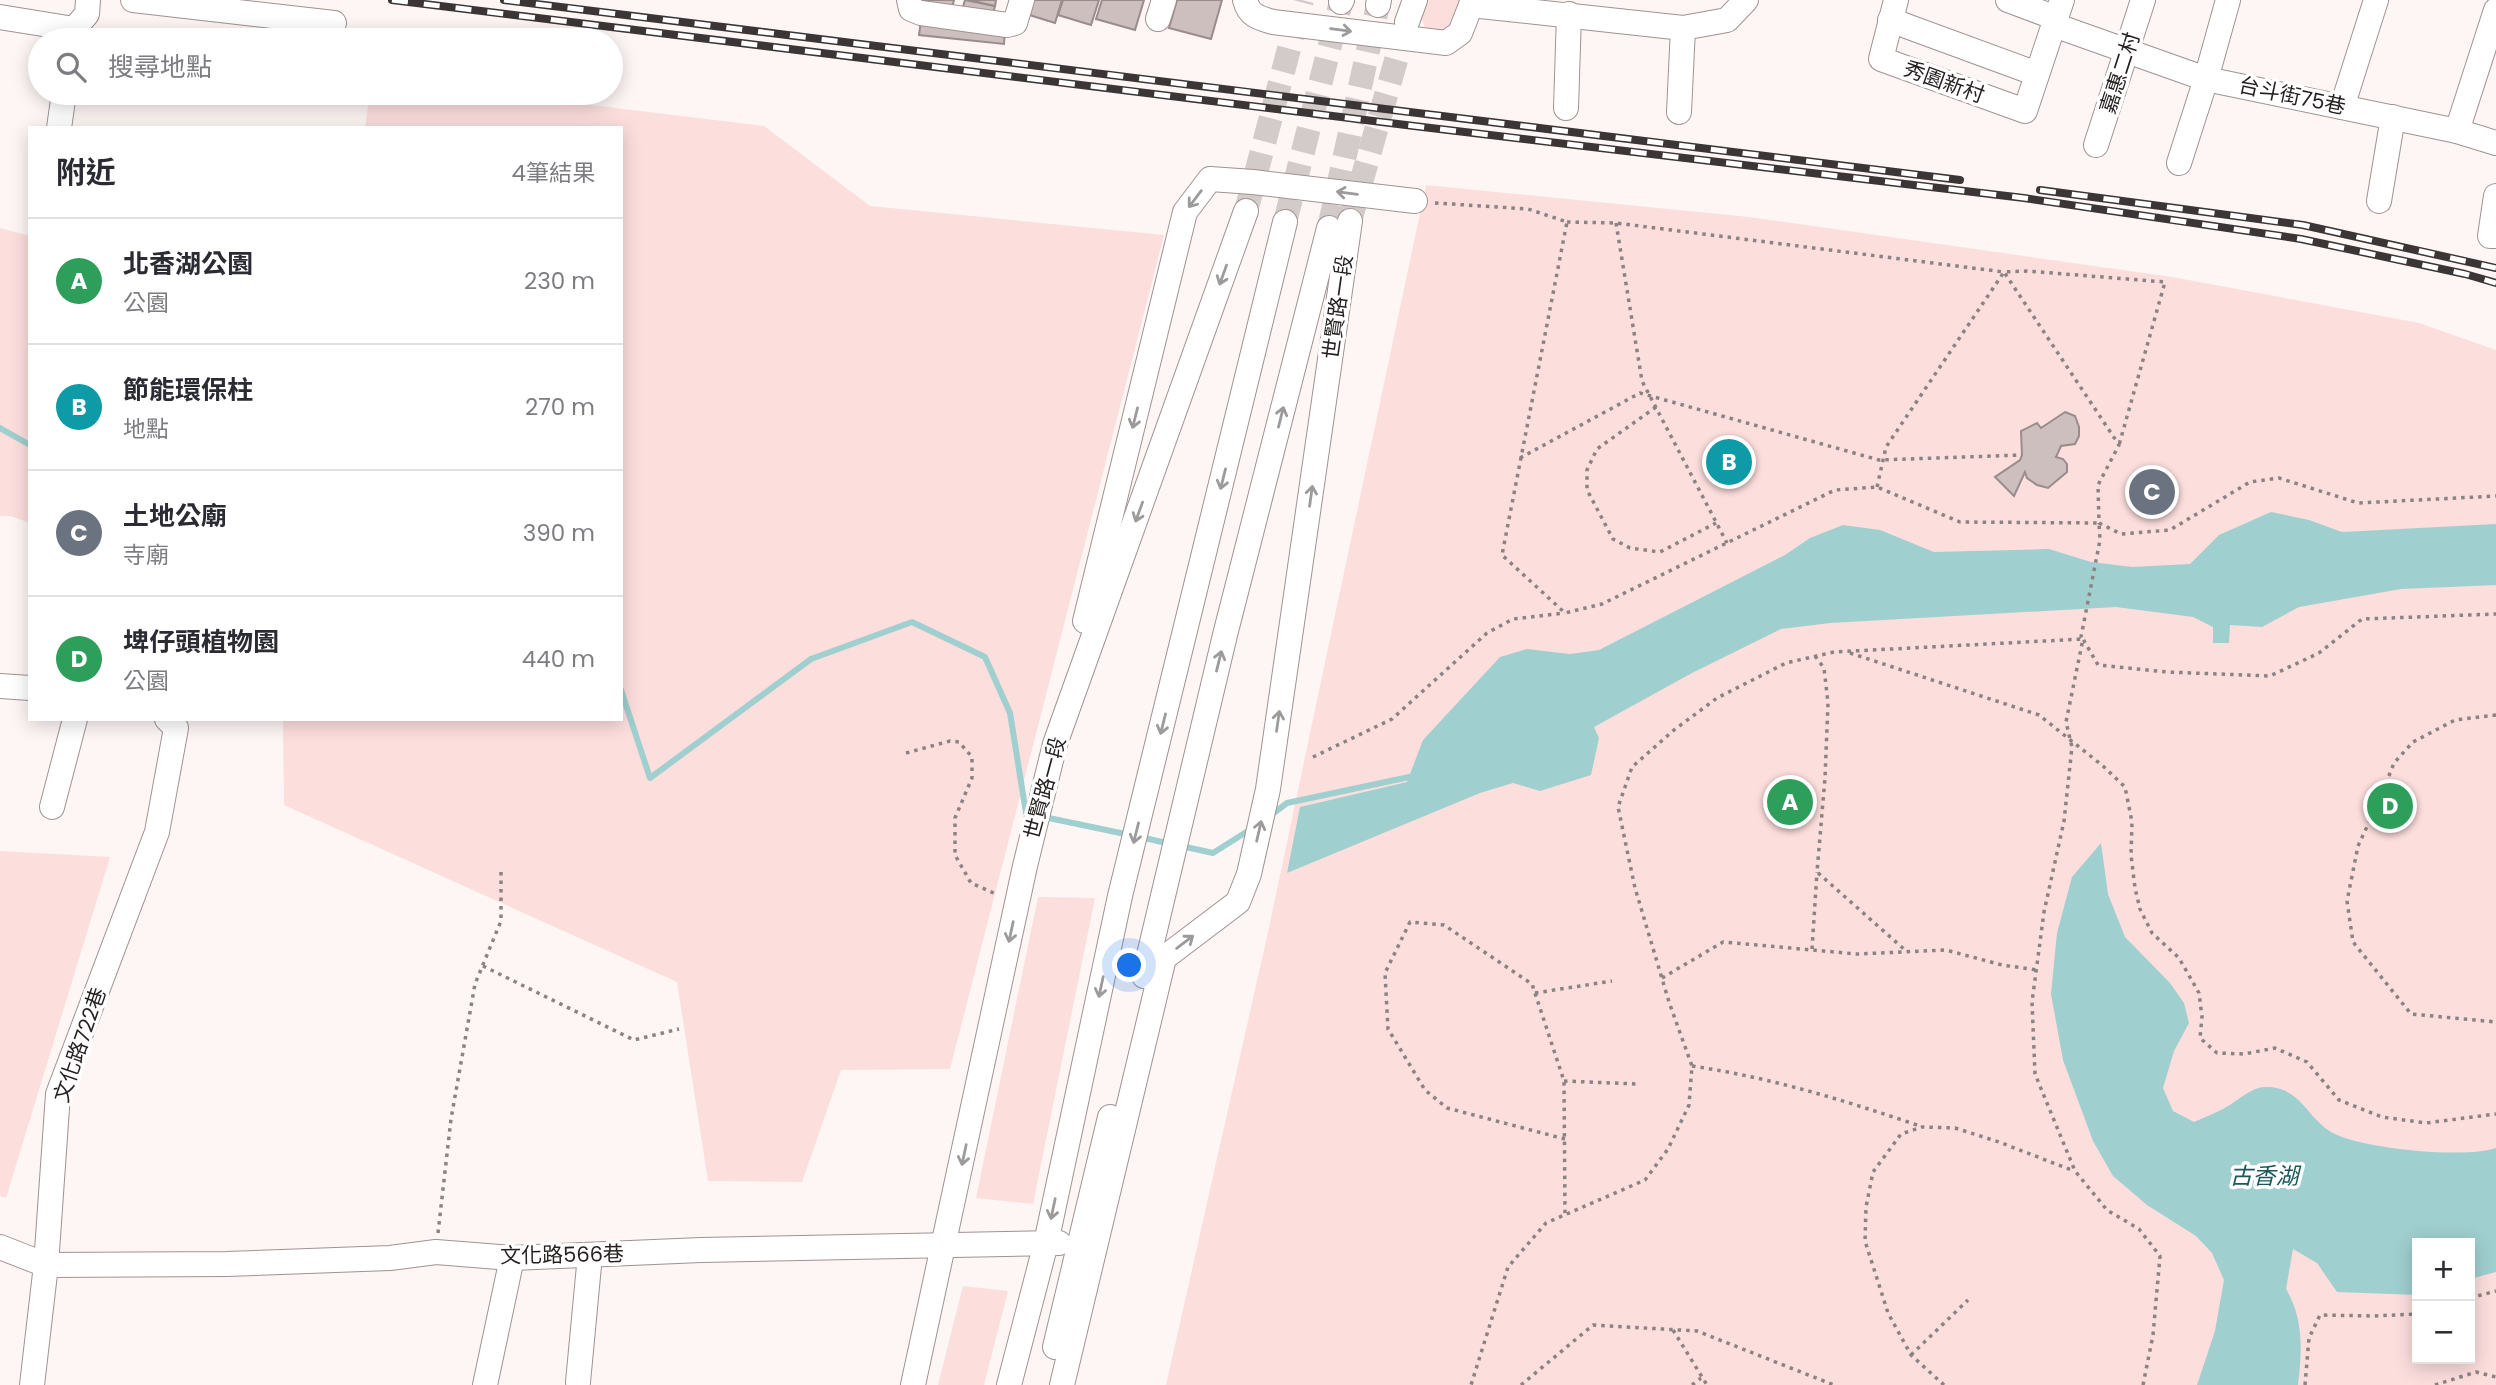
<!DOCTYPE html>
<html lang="zh-TW">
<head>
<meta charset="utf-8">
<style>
	body { margin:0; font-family:Poppins,"Noto Sans TC",sans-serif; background:#f7f7f7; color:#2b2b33 }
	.controls { position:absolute; right:21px; bottom:21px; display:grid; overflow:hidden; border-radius:0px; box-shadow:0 4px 18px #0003 }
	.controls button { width:63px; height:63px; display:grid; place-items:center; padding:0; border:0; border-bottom:2px solid #e1e1e2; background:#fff; color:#2b2b33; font:35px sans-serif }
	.you { position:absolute; left:1130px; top:966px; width:24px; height:24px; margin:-18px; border:5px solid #fff; border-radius:50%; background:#1a73e8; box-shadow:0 0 0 10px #1a73e833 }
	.badge { display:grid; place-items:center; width:46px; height:46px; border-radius:50%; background:#2e7878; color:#fff; font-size:23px; font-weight:700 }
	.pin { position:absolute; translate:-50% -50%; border:4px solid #fff; box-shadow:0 2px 7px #0006 }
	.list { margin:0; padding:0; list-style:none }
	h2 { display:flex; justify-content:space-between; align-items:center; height:91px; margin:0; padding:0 28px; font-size:30px }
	h2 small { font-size:23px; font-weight:400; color:#7c7c81 }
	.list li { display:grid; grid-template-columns:46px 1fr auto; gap:21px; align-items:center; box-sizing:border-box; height:126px; padding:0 28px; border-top:2px solid #e1e1e2 }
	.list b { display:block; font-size:26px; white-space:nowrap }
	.list p { margin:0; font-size:23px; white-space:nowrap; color:#7c7c81 }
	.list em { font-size:23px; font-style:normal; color:#7c7c81 }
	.icon { flex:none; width:38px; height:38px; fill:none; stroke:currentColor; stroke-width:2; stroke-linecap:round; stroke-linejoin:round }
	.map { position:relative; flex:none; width:2496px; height:1385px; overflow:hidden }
	.search { position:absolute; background:#fff; box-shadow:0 4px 18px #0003; left:28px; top:28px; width:595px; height:77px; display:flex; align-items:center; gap:18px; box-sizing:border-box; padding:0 24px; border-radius:38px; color:#7c7c81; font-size:26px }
	.panel { position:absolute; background:#fff; box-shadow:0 4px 18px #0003; left:28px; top:126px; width:595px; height:595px; border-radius:0px }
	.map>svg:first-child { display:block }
	.green { fill:#fcdedd; fill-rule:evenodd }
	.water { fill:#a0cfcf }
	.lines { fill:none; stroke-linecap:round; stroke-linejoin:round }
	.stream { stroke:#a0cfcf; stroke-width:6 }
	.building { fill:#cdbfbe; stroke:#9a8c8c; stroke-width:2 }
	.minor-tunnel { stroke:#d3caca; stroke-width:24; stroke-dasharray:24 12; stroke-linecap:butt }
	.minor-casing { stroke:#a09292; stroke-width:26 }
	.path { stroke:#8b8383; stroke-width:3.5; stroke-dasharray:3.5 5; stroke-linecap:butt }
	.minor { stroke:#fff; stroke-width:24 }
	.rail-casing { stroke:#3b3535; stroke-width:8 }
	.rail { stroke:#fff; stroke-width:5; stroke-dasharray:16; stroke-linecap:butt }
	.oneway { stroke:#9d9a9a }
	.labels { text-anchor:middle; stroke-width:7; stroke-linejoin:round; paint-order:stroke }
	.street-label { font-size:21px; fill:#251f1f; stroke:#fff }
	.water-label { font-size:23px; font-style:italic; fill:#195959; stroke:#fff }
</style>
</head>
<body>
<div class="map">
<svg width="2496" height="1385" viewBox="0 0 2496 1385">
	<rect width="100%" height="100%" fill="#fef5f5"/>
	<g class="green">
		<path d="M1423 0H1464L1453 28 1430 34C1420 23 1421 14 1423 0Z"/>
		<path d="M370 93H491L764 126 870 206 1164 235 950 1069 841 1070 802 1182 708 1181 677 982 284 805 283 719H621V128H365Z"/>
		<path d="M1426 185 1749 217 2172 277 2419 323 2496 350V1385H1166L1268 932ZM2417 1243H2470V1359H2417Z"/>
		<path d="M0 228 30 236V523L11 516H0Z"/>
		<path d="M0 851 110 857 6 1198 0 1196Z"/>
		<path d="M1038 897 1095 898 1033 1204 976 1198Z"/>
		<path d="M963 1286 1008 1291 984 1385H938Z"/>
	</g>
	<g class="water">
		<path d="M2271 512 2309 520 2342 532 2496 524V585L2401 589 2299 607 2262 627 2230 625 2229 643H2213V627L2193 617 2116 607 1830 623 1781 629 1692 673 1594 727 1599 738 1591 775 1540 791 1513 783 1480 793 1287 873 1300 807 1407 782 1423 740 1500 657 1527 649 1570 654 1599 650 1785 555 1810 538 1843 525 1880 530 1934 552 2049 549 2091 562 2132 567 2190 564 2219 535Z"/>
		<path d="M2101 843 2108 894 2125 937 2170 983 2184 1003 2189 1023 2174 1051 2163 1088 2173 1111 2194 1122C2203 1118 2213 1114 2223 1109 2235 1103 2251 1087 2265 1087 2298 1086 2305 1113 2328 1130 2353 1149 2467 1159 2496 1148V1272L2470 1279V1243H2417V1295L2337 1292 2317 1263 2293 1249 2286 1289C2304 1319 2302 1351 2298 1385H2197L2215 1331 2224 1280 2212 1253 2196 1236 2147 1205 2113 1176 2093 1141 2063 1060 2051 994 2057 933 2072 877Z"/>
	</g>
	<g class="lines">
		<g class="stream">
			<path d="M0 428 30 445"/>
			<path d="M621 690 650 778 811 659 912 622 985 657 1010 713 1026 813 1030 814"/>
			<path d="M1271 815 1287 803 1414 776"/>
			<path d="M1044 817 1130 835"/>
			<path d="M1140 837 1171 844"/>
			<path d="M1181 846 1213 853 1251 829"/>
		</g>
	</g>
	<g class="building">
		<path d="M919 0H954L951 12Z"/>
		<path d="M965 0 995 6 991 21 961 14Z"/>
		<path d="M969 0H996L995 6Z"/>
		<path d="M1027 0H1062L1055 23 1023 13Z"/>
		<path d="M1063 0H1099L1091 25 1058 15Z"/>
		<path d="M1102 0H1144L1135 30 1096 19Z"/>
		<path d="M1177 0H1222L1211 39 1169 28Z"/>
		<path d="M921 20 1005 29 1004 44 919 35Z"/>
		<path d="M2065 412 2075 416 2079 427V436L2075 444 2061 446 2056 457 2063 459 2067 464V472L2048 488 2037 485 2027 478 2025 472 2014 496 1995 477 2020 460 2022 455 2021 431 2037 423 2041 428Z"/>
	</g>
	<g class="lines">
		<g class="minor-tunnel">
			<path d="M1246 211 1302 0"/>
			<path d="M1350 221 1407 22"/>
			<path d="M1285 222 1341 2"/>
			<path d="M1329 228 1378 5"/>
		</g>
		<defs>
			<g id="minor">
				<path d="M133 0 334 23"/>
				<path d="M909 0 911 9 921 13 1007 25 1015 23 1022 0"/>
				<path d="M1245 0C1249 16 1259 18 1273 22L1446 43 1460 33 1473 0"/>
				<path d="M1896 0 1881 59 2025 111 2062 0"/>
				<path d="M2008 0 2056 18"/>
				<path d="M2228 0 2206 79 2457 131"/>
				<path d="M1341 2 1342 0"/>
				<path d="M1378 5 1379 0"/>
				<path d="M1471 5 1683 28 1727 20 1746 0"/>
				<path d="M2496 10 2457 131 2496 143"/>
				<path d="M0 17 74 29"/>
				<path d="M1158 19 1164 0"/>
				<path d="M1890 20 2037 74"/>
				<path d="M1407 22 1415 0"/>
				<path d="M2054 25 2206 79 2179 163"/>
				<path d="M72 40 74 29 87 14 88 0"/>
				<path d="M2342 107 2376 0"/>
				<path d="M1566 108 1569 14"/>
				<path d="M1679 112 1683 28"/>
				<path d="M59 128 64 93"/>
				<path d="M2096 145 2143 0"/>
				<path d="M2496 196 2490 236H2496"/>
				<path d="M2379 201 2393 117"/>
				<path d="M1085 621 1185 212 1210 179 1253 182 1415 201"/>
				<path d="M0 686 30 688"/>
				<path d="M52 807 75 719"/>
				<path d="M1144 976 1225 635 1329 228"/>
				<path d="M0 1247 46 1265 226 1264 390 1258 436 1252 512 1258 701 1250 1059 1243"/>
				<path d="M1055 1347 1110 1117"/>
				<path d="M578 1382 590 1255"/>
				<path d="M32 1385 46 1265 58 1094 157 832 176 728 167 719"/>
				<path d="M485 1385 512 1258"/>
				<path d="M913 1385 1025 866 1055 744 1246 211"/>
				<path d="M1009 1385 1046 1243 1120 896 1285 222"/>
				<path d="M1062 1385 1164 958 1238 902 1249 874 1268 789 1350 221"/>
			</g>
		</defs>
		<use href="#minor" class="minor-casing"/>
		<g class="path">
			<path d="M1435 203 1528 209 1567 222 1502 555 1565 613 1602 604 1835 490 1877 487 1960 522 2099 523 2100 540 2081 637 2083 639 1834 652 1786 663 1717 698 1674 730 1632 767 1618 807 1635 888 1669 1002 1692 1066 1689 1105 1668 1149 1645 1180 1546 1223 1508 1267 1471 1385"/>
			<path d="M1567 222 1616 223 2004 272 2119 445 2098 485 2099 523 2121 534 2170 530 2250 482 2279 478 2358 503 2496 496"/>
			<path d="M1616 223 1642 381 1727 543"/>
			<path d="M1656 407 1597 449 1587 470V490L1613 539 1630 548 1660 552 1716 523"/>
			<path d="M1520 458 1640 393 1879 460 2022 455"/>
			<path d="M1877 487 1886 447 2004 272 2027 271 2165 282 2119 445"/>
			<path d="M1850 653 2039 715 2103 766 2125 787 2132 822 2131 855 2135 888 2140 909 2152 933 2179 958 2199 993 2202 1017 2200 1038 2217 1053 2244 1054 2275 1048 2307 1062 2339 1100 2382 1117 2426 1123 2496 1114"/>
			<path d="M1815 656 1824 668 1828 703 1825 778 1817 872 1905 950"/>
			<path d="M2496 715 2455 720 2413 742 2394 763 2379 801 2358 846 2347 901 2353 942 2411 1014 2496 1022"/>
			<path d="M906 753 950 741 959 742 972 757V778L955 818V855L971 883 996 894"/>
			<path d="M1313 757 1392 719 1487 633 1513 619 1565 613"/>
			<path d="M1812 949 1817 872"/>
			<path d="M483 966 634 1040 679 1029"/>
			<path d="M1662 978 1723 942 1857 954 1946 950 2002 965 2037 970"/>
			<path d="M1535 993 1612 981"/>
			<path d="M1692 1066C1773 1078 1843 1100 1920 1126"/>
			<path d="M1564 1081 1636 1084"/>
			<path d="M1565 1139 1447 1108 1425 1090 1388 1029 1385 973 1410 922 1444 925 1532 984 1564 1081 1565 1215"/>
			<path d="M438 1233 451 1119 475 984 501 921V869"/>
			<path d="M2470 1298 2496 1291"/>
			<path d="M1673 1330 1707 1385"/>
			<path d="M1911 1355 1968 1300"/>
			<path d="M1521 1385 1593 1325 1697 1331 1834 1385"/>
			<path d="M1692 1385 1701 1378"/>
			<path d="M1944 1385 1911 1355 1888 1313 1865 1241 1866 1207 1873 1172 1901 1134 1922 1127 1955 1128 1999 1142 2074 1171"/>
			<path d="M2143 1385 2153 1335 2160 1256 2139 1229 2107 1210 2075 1171 2035 1074 2032 1002 2044 912 2064 821 2072 747 2066 722 2083 639 2098 665 2167 672 2270 676 2319 653 2362 619 2496 614"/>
			<path d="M2305 1385 2309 1338 2320 1315 2373 1316 2417 1314"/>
			<path d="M2435 1385 2476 1372 2496 1377"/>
		</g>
		<use href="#minor" class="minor"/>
		<defs>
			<g id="rail">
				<path d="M392 0 1414 126 2024 198 2301 239 2465 274 2496 283"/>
				<path d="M504 0 1960 180"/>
				<path d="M2040 190 2303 225 2496 268"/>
			</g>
		</defs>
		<use href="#rail" class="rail-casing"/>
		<use href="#rail" class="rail"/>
	</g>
	<defs><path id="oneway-shaft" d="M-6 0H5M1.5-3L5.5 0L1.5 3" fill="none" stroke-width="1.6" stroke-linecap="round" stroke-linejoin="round" transform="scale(1.75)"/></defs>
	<g class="oneway">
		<use href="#oneway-shaft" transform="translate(1341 30) rotate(7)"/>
		<use href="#oneway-shaft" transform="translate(1347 193) rotate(-173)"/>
		<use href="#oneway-shaft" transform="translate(1195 199) rotate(127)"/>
		<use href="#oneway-shaft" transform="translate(1223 275) rotate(110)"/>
		<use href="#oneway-shaft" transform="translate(1281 417) rotate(-76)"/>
		<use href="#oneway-shaft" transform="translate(1135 418) rotate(104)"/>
		<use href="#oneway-shaft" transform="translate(1223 479) rotate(104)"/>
		<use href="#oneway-shaft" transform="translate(1311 496) rotate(-82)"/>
		<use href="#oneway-shaft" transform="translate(1139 512) rotate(110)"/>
		<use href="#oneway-shaft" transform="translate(1219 661) rotate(-76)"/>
		<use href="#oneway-shaft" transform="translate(1278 721) rotate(-82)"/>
		<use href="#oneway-shaft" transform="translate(1163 724) rotate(104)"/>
		<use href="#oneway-shaft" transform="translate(1259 831) rotate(-77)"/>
		<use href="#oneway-shaft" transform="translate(1136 833) rotate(104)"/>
		<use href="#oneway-shaft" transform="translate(1011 932) rotate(102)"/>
		<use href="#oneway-shaft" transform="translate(1185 942) rotate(-37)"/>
		<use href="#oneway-shaft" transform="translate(1101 987) rotate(102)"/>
		<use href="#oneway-shaft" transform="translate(964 1155) rotate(102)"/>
		<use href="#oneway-shaft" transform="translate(1053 1209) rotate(102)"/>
	</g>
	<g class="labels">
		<g class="street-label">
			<text transform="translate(2120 73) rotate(-72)" y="7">嘉惠二村</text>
			<text transform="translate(1944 82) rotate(20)" y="7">秀園新村</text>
			<text transform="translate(2292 96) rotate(12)" y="7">台斗街75巷</text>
			<text transform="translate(1338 307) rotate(-82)" y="7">世賢路一段</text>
			<text transform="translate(1045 788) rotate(-75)" y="7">世賢路一段</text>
			<text transform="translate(80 1045) rotate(-71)" y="7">文化路722巷</text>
			<text transform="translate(562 1255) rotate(-1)" y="7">文化路566巷</text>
		</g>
		<g class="water-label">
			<text x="2264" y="1184">古香湖</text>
		</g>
	</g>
</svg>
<div class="controls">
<button>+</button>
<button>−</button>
</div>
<div class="you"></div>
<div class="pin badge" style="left:1790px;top:802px;background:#2e9e5b">A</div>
<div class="pin badge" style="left:1729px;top:462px;background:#0f9aa8">B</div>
<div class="pin badge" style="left:2152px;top:492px;background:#6b7280">C</div>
<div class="pin badge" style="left:2390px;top:806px;background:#2e9e5b">D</div>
<div class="search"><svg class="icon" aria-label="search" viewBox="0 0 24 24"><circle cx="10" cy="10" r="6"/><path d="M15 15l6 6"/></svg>搜尋地點</div>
<section class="panel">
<h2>附近<small>4筆結果</small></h2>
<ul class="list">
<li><span class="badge" style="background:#2e9e5b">A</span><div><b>北香湖公園</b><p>公園</p></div><em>230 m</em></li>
<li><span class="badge" style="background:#0f9aa8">B</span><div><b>節能環保柱</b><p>地點</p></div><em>270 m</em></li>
<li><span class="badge" style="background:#6b7280">C</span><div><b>土地公廟</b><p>寺廟</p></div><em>390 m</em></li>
<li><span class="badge" style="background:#2e9e5b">D</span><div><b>埤仔頭植物園</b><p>公園</p></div><em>440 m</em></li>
</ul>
</section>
</div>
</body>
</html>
